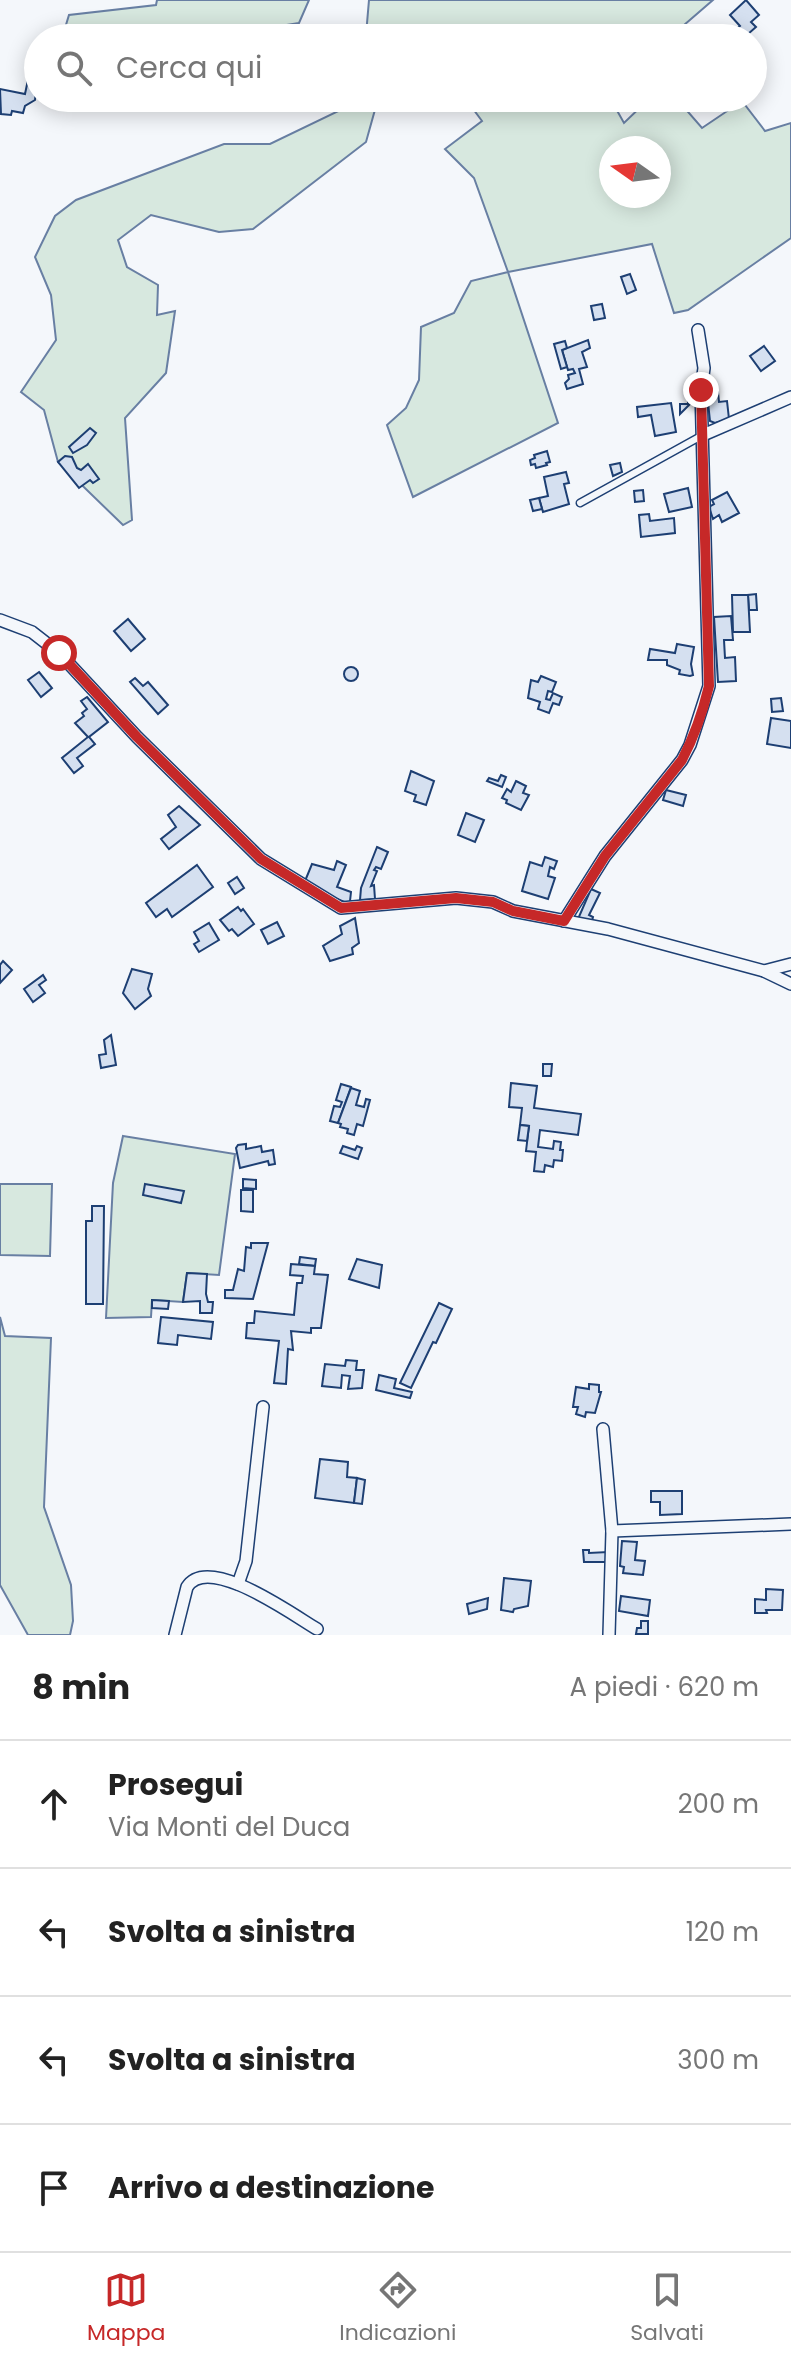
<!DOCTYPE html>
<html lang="it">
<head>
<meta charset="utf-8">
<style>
	body { margin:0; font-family:Poppins,sans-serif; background:#f2f2f2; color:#222 }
	.compass { position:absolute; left:599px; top:136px; width:72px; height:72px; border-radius:50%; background:#fff; box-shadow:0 4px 20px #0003; rotate:284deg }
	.stop { position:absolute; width:24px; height:24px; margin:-18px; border:6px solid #c62828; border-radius:50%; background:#fff }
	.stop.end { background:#c62828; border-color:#fff; box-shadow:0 2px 8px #0008 }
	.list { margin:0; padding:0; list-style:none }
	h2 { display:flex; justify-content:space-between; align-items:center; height:104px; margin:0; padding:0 32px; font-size:34px }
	h2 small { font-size:26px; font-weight:400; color:#767676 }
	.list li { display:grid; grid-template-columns:52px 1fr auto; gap:24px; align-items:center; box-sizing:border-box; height:128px; padding:0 32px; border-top:2px solid #e0e0e0 }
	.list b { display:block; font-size:30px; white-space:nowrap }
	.list p { margin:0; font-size:26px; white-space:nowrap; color:#767676 }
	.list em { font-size:26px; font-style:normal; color:#767676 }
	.icon { flex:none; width:44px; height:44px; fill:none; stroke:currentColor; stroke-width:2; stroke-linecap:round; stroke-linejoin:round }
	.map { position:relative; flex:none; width:791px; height:1635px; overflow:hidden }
	.search { position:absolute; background:#fff; box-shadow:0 4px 20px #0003; left:24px; right:24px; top:24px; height:88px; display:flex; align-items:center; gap:20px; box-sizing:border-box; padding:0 28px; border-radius:44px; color:#767676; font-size:30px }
	.sheet { height:616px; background:#fff }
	nav { display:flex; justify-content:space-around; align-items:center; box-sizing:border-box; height:112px; border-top:2px solid #e0e0e0; background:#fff; font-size:22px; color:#767676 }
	nav a { display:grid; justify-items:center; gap:4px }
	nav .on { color:#c62828 }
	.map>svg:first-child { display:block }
	.green { fill:#d7e8df; stroke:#687fa3; stroke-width:2; fill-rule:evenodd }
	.building { fill:#d5e0f0; stroke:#1d3f73; stroke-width:2 }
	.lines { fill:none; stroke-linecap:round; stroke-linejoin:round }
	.lane-casing { stroke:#1d3f73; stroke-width:9 }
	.street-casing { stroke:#1d3f73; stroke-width:14 }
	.lane { stroke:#f4f7fb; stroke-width:6 }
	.street { stroke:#f4f7fb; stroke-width:11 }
	.route { stroke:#c62828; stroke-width:10 }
</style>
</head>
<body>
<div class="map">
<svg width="791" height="1635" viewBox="0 0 791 1635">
	<rect width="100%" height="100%" fill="#f4f7fb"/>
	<g class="green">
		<path d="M157 0H309L299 23 237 33 242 38H62L69 15 156 5Z"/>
		<path d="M369 0H713L669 38H372L366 35Z"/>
		<path d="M465 98H610L624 123 650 98H676L702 128 742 101 765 131 791 123V238L688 310 674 313 652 244 508 272 558 423 413 497 387 425 406 408 419 380 421 327 454 313 471 281 508 272 474 178 445 149 482 121ZM611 148H659V196H611Z"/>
		<path d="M361 100 376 106 366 142 253 229 219 232 151 215 118 240 127 267 158 285 157 315 175 311 166 373 125 418 132 520 123 525 58 462 44 410 21 392 56 340 51 295 35 257 55 216 76 200 224 144H270Z"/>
		<path d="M123 1136 235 1154 219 1275 187 1273 183 1302 152 1300 151 1317 106 1318 113 1183Z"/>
		<path d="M0 1184H52L50 1256 0 1255Z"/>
		<path d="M0 1317 5 1336 51 1338 44 1507 71 1585 73 1621 70 1635H28L0 1585Z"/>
	</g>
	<g class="building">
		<path d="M746 0 759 15 751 22 756 27 748 34 752 38H739L733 32 740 26 730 15Z"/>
		<path d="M30 70 38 71 35 100 25 106 23 113 12 111 11 115 1 114 0 89 25 94Z"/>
		<path d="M630 274 636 290 627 294 621 277Z"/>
		<path d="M602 304 605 318 594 320 591 306Z"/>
		<path d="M588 340 590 348 582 352 587 367 579 369 583 384 567 389 565 383 569 379 568 375 575 373 573 369 568 370 562 350Z"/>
		<path d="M565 341 567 348 562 350 567 367 561 369 554 344Z"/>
		<path d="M764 346 775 361 761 371 750 356Z"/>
		<path d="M688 381H697V404H690L680 414V404H688Z"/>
		<path d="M718 392 719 402 727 401 729 419 715 423 710 421 707 393Z"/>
		<path d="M671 403 676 432 655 436 651 415 638 417 637 407Z"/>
		<path d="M90 428 96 433 87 445 73 453 69 447Z"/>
		<path d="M547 451 550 462 546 463 547 465 536 468 535 464 531 465 530 460 535 458 534 455Z"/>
		<path d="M65 456 72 457 77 468 81 470 88 464 99 479 93 483 90 480 79 488 58 462Z"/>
		<path d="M620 463 622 472 613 476 610 465Z"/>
		<path d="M566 472 569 483 564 484 569 504 543 512 539 498 548 496 544 477Z"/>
		<path d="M688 488 692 507 669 512 664 494Z"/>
		<path d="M643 490 644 501 635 502 634 491Z"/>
		<path d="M727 492 739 513 722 522 719 515 713 519 709 507 714 504 712 500Z"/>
		<path d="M539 498 542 509 533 511 530 500Z"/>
		<path d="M649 514 650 521 674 518 675 533 641 537 639 515Z"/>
		<path d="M756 594 757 610H749L748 595Z"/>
		<path d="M732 595H748L750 632H733Z"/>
		<path d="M731 616 733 640H724L725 658 735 657 736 681 718 682 714 617Z"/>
		<path d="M128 619 145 639 131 651 114 631Z"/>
		<path d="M677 644 694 647 691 664 693 675 690 676 679 674 680 670 667 665V660H648L650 649 675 653Z"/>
		<circle cx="351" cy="674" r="7"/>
		<path d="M39 672 52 688 41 697 28 680Z"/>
		<path d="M541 676 556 682 552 692 548 691 546 699 550 700 553 693 562 697 559 705 553 703 549 713 538 709 540 702 528 698 531 680 538 682Z"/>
		<path d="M135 678 143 686 148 682 168 705 158 714 130 682Z"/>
		<path d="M87 697 108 722 89 737 95 744 77 758 83 766 74 773 62 758 88 737 75 723 84 716 82 713 87 709 81 701Z"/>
		<path d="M781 698 783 711 772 712 771 699Z"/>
		<path d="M771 718 791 721V748L767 744Z"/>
		<path d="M411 771 434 781 426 805 414 801 416 795 405 791Z"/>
		<path d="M501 775 506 777 502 787 487 781 489 778 498 781Z"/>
		<path d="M516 781 526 786 523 793 529 795 521 810 506 803 507 800 502 798 507 789 511 792Z"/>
		<path d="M666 790 686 795 683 806 663 800Z"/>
		<path d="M179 806 200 825 169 849 161 839 176 827 168 815Z"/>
		<path d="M466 813 484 820 475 842 458 835Z"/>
		<path d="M377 847 388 852 381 869 376 867 374 870 377 871 371 886 374 885 375 899 360 900 361 888Z"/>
		<path d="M545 857 557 861 554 869 550 867 548 876 555 878 548 899 522 891 530 862 542 866Z"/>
		<path d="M337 861 346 865 337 887 351 892 350 901 347 903 317 891 305 881 312 864 334 870Z"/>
		<path d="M197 865 213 887 172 917 167 909 156 917 146 903Z"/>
		<path d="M237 877 244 888 235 894 228 883Z"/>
		<path d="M591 889 600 893 589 915 593 917 592 921 578 919Z"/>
		<path d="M238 907 241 911 243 909 254 924 238 936 232 929 229 931 220 920Z"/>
		<path d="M355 918 359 943 352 948 353 954 330 961 323 946 342 934 340 926Z"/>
		<path d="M277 922 284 936 268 944 261 930Z"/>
		<path d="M209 923 219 940 199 952 194 944 199 941 194 932Z"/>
		<path d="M3 961 12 970 0 983V965Z"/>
		<path d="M132 969 152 974 148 989 151 996 135 1009 123 993Z"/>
		<path d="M43 975 46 980 39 985 45 993 33 1002 24 989Z"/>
		<path d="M111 1035 116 1065 101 1068 99 1055 106 1054 104 1040Z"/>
		<path d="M543 1064H552L551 1076H543Z"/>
		<path d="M511 1083 537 1086 534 1108 581 1114 578 1135 540 1130 538 1147 553 1149 554 1141 561 1142 560 1150H563L562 1161 554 1160 553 1167 545 1165 544 1172 534 1171 536 1152 526 1151 529 1126 520 1125 522 1108 509 1107Z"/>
		<path d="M341 1084 351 1087 338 1123 330 1121 334 1106 340 1107 342 1102 336 1100Z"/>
		<path d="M351 1088 360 1091 356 1105 364 1107 366 1099 370 1100 363 1126 357 1124 354 1135 347 1133 348 1129 340 1127 341 1124 338 1123Z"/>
		<path d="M520 1125 529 1126 527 1141 518 1140Z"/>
		<path d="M246 1144V1149L261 1146 262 1152 273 1150 275 1164 269 1165 268 1161 240 1168 236 1148 238 1145Z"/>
		<path d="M343 1146 355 1150 357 1146 362 1148 358 1159 340 1153Z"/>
		<path d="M243 1179 256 1180V1189L243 1188Z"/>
		<path d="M145 1184 184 1191 181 1203 143 1195Z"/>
		<path d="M241 1190H253V1212L241 1211Z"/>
		<path d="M92 1206H104L103 1304H86V1221H92Z"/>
		<path d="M251 1243H268L253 1299 225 1298V1290H233L238 1269 244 1271 246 1247 251 1248Z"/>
		<path d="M300 1257 316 1259 315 1266 299 1264Z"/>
		<path d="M357 1259 382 1265 379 1288 349 1279Z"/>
		<path d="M291 1264 315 1266 314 1274 328 1275 321 1328H311V1333L291 1331 293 1350 288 1349 286 1384 274 1383 279 1341 246 1338 247 1323H254L255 1311 294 1315 297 1283H302L303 1276 290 1275Z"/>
		<path d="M187 1273 207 1274 206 1294 208 1302H213L212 1313H200V1301L183 1302Z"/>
		<path d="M152 1300 169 1301 168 1309 152 1308Z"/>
		<path d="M439 1303 452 1309 436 1343 433 1342 411 1388 400 1383Z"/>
		<path d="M161 1317 213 1322 211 1339 178 1335 177 1345 158 1343Z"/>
		<path d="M346 1360 357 1361 356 1370H364L362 1388 348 1389 350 1376 342 1375 341 1388 322 1386 325 1364 345 1366Z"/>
		<path d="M379 1375 396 1379 394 1388 412 1392 410 1398 376 1390Z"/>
		<path d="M589 1384 599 1385V1392H601L595 1413 586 1412 585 1417 576 1414 578 1407H573L576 1387 589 1389Z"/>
		<path d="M320 1459 348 1462 347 1477 357 1478 354 1503 315 1498Z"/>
		<path d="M357 1478 365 1480 362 1504 354 1503Z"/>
		<path d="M651 1491H682V1514L660 1515V1502H651Z"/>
		<path d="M622 1541 637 1542 635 1560 645 1561 643 1575 623 1573 624 1567 620 1566Z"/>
		<path d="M583 1550H589V1553L608 1552V1562H584Z"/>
		<path d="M504 1578 531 1581 528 1606 514 1609 513 1612 501 1610Z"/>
		<path d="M766 1589 783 1590 782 1610H766L767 1613H755V1599L766 1600Z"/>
		<path d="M621 1596 650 1600 648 1616 619 1611Z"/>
		<path d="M488 1598 487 1609 469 1614 467 1604Z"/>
		<path d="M641 1621H648V1634H636L637 1628H641Z"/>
	</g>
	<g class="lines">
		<defs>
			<path id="lane" d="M580 503 703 435"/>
			<g id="street">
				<path d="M703 435 791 397"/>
				<path d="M0 620 32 632 59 653 137 737 261 859 341 908 456 898 493 902 513 911 608 929 764 971 791 984"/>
				<path d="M564 921 605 856 682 760 690 745 709 686 701 390 704 368 698 330"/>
				<path d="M764 971 791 964"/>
				<path d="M603 1429 612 1531 609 1635"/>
				<path d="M612 1531 791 1524"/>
				<path d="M238 1584 246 1561 263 1407"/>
				<path d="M175 1635 187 1587C208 1553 293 1615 317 1629"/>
			</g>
		</defs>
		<use href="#lane" class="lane-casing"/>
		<use href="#street" class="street-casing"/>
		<use href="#lane" class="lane"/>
		<use href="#street" class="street"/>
	</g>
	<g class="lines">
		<path class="route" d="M59 653 137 737 261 859 341 908 456 898 493 902 513 911 564 921 605 856 682 760C694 737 703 711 709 686L701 390"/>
	</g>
</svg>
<svg class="compass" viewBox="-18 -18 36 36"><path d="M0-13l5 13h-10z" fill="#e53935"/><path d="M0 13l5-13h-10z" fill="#767676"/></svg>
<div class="stop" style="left:59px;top:653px"></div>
<div class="stop end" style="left:701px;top:390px"></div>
<div class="search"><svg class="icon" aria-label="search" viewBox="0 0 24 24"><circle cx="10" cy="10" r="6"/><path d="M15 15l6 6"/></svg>Cerca qui</div>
</div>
<section class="sheet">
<h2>8 min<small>A piedi · 620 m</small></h2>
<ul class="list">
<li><svg class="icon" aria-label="ahead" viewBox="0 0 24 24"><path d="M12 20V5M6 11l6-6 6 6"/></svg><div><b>Prosegui</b><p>Via Monti del Duca</p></div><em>200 m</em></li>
<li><svg class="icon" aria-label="left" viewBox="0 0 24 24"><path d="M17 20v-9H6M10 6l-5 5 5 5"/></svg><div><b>Svolta a sinistra</b></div><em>120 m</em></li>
<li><svg class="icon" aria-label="left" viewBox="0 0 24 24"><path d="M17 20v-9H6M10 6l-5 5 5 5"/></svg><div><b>Svolta a sinistra</b></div><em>300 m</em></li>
<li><svg class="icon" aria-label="arrive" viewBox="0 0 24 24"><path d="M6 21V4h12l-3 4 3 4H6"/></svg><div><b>Arrivo a destinazione</b></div></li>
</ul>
</section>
<nav>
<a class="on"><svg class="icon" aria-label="map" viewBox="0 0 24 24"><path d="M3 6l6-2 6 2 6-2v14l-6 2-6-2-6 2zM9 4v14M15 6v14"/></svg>Mappa</a>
<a><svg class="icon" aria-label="directions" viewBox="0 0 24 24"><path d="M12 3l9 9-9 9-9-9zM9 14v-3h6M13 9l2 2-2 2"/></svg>Indicazioni</a>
<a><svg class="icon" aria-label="saved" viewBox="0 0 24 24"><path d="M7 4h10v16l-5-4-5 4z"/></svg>Salvati</a>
</nav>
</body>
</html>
